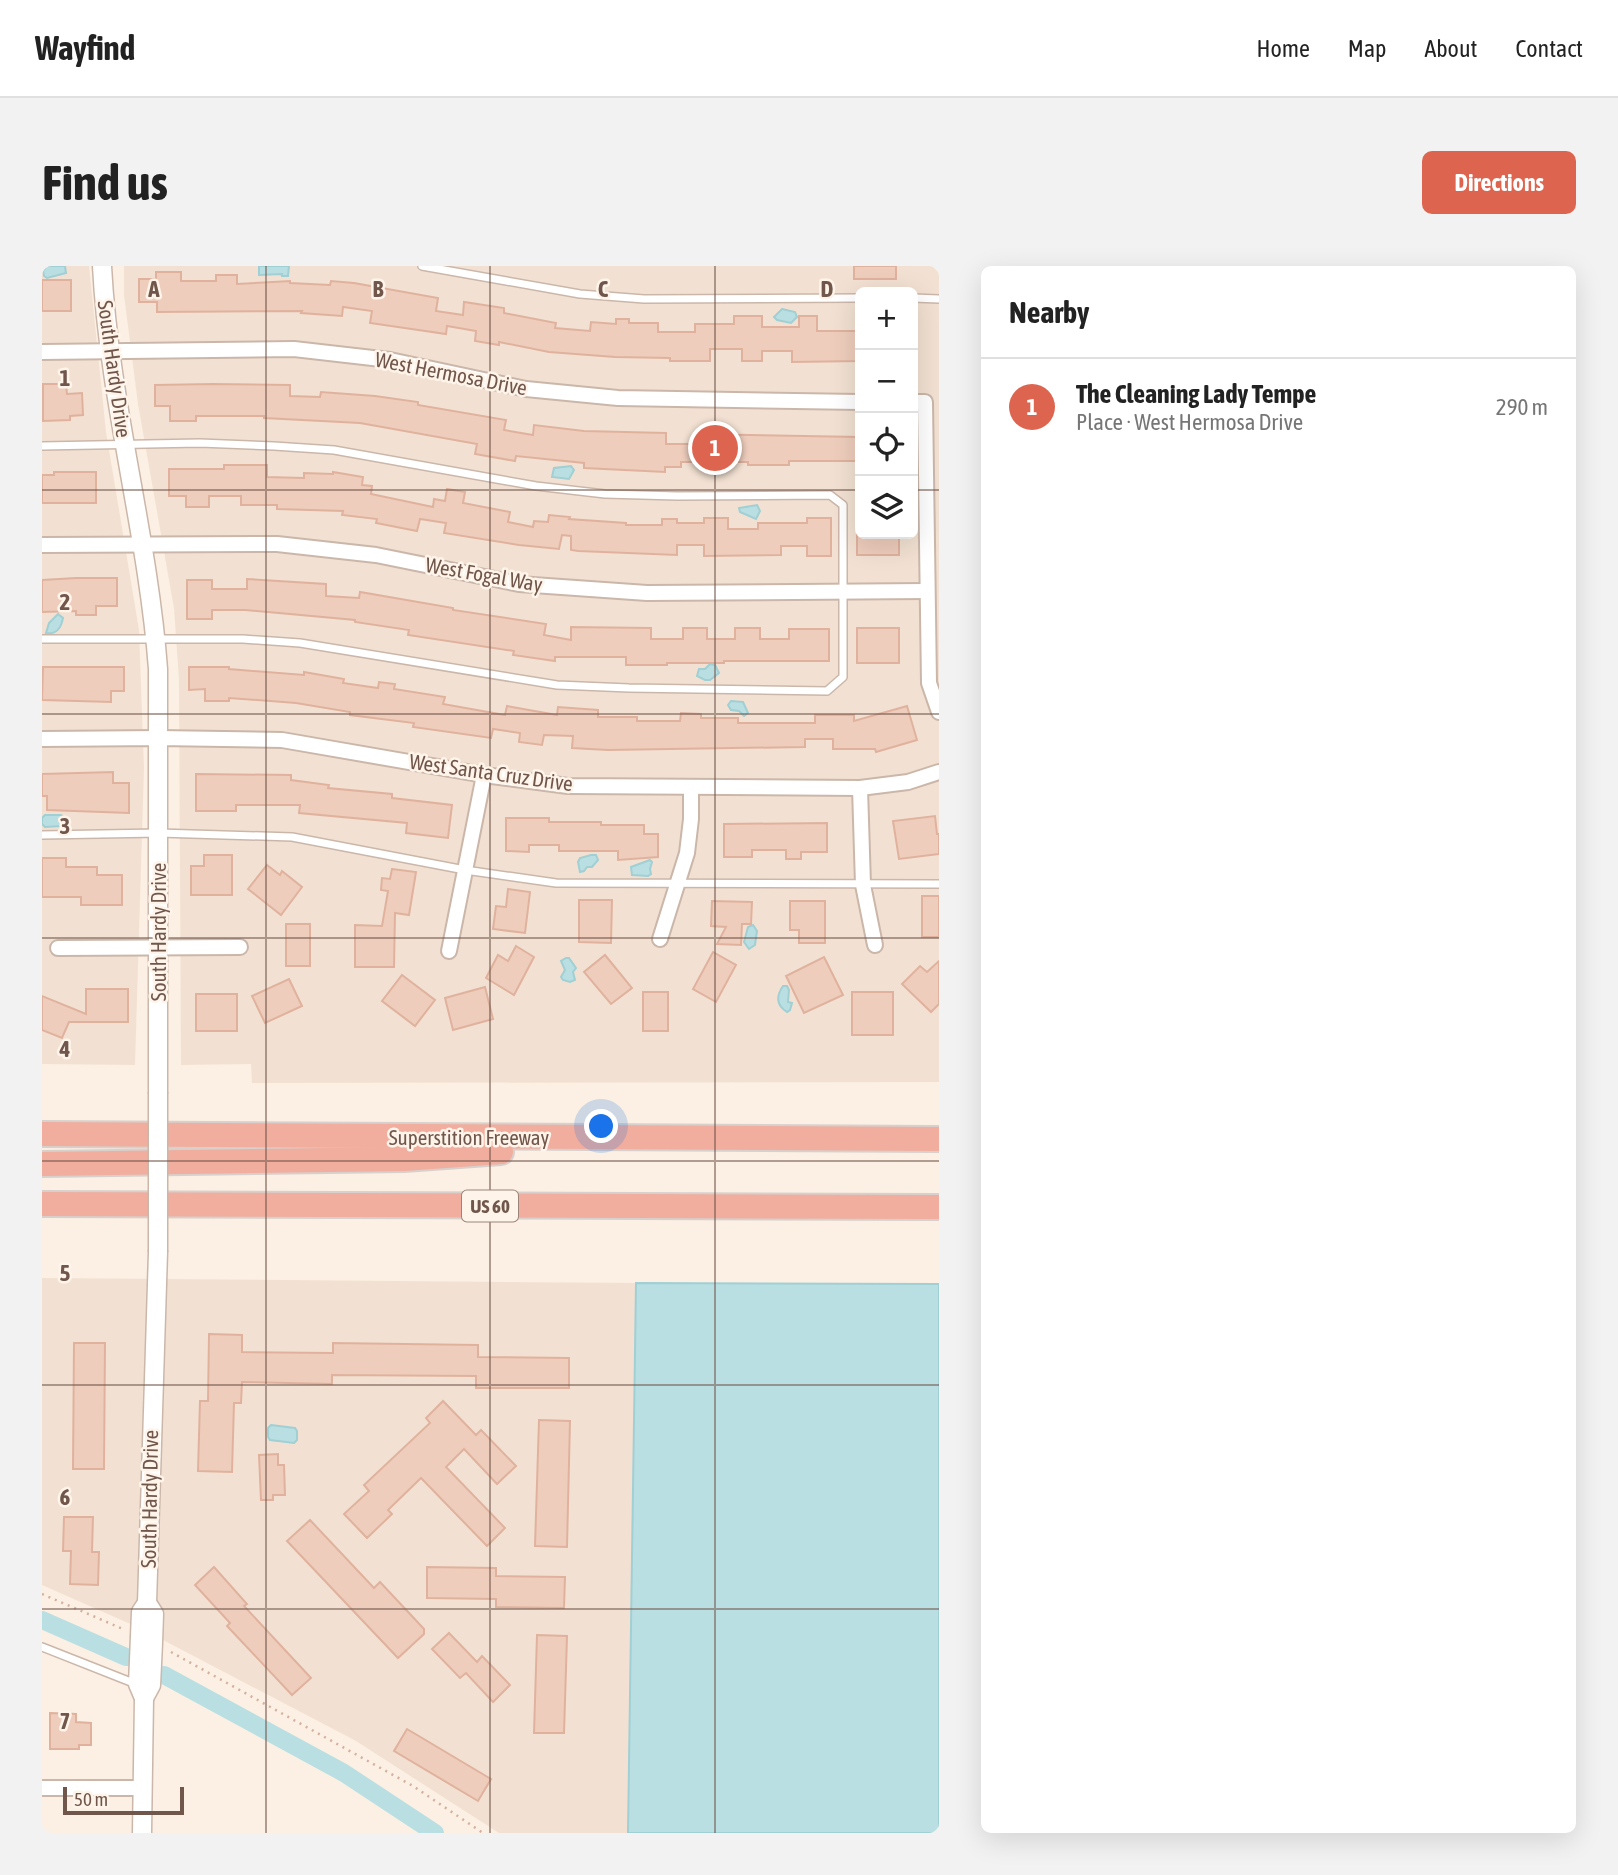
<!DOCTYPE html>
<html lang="en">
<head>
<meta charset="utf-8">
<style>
	body { margin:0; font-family:"Asap Condensed",sans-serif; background:#f2f2f2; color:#222 }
	.controls { position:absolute; right:21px; top:21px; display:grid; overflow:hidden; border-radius:10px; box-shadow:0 7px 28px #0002 }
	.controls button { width:63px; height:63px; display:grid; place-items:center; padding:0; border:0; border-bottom:2px solid #e0e0e0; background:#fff; color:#222; font:35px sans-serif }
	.scale { position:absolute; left:21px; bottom:18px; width:121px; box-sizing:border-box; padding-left:7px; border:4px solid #71564b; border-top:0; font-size:19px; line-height:24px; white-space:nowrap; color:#71564b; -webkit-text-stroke:5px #fef4e9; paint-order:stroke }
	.you { position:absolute; left:560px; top:861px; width:24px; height:24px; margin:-18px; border:5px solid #fff; border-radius:50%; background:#1a73e8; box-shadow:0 0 0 10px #1a73e833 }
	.badge { display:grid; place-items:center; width:46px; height:46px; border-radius:50%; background:#dd654f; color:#fff; font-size:23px; font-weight:700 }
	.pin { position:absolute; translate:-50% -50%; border:4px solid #fff; box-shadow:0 2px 7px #0006 }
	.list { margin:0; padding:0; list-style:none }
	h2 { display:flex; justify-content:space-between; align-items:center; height:91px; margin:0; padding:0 28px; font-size:30px }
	h2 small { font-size:23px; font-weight:400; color:#767676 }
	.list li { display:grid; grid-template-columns:46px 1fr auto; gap:21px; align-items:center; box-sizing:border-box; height:98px; padding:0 28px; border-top:2px solid #e0e0e0 }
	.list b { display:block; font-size:26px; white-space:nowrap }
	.list p { margin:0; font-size:23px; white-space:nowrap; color:#767676 }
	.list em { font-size:23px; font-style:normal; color:#767676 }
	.icon { flex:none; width:38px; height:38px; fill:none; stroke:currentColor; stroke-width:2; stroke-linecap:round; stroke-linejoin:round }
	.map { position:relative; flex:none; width:897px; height:1567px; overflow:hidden; border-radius:10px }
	header { display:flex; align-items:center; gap:42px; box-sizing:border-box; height:98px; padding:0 35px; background:#fff; border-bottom:2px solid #e0e0e0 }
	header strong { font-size:33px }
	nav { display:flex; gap:38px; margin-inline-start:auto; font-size:24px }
	.intro { display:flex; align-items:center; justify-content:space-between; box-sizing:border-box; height:168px; padding:0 42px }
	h1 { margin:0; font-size:49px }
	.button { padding:18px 32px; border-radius:10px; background:#dd654f; color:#fff; font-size:24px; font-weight:700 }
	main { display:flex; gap:42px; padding:0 42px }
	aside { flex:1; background:#fff; border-radius:10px; box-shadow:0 7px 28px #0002 }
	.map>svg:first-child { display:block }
	.residential { fill:#f2e1d2; fill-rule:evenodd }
	.water { fill:#b9dfe3; stroke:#a0cfd4; stroke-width:2 }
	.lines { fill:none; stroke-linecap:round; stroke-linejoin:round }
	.canal { stroke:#b9dfe3; stroke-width:18 }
	.building { fill:#eecdbc; stroke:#e0b29e; stroke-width:2 }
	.service-casing { stroke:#cbb7aa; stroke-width:10 }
	.minor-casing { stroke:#cbb7aa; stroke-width:18 }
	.tertiary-casing { stroke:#cbb7aa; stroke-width:21 }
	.motorway-casing { stroke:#d7d0cd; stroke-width:28 }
	.path { stroke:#d3b0a0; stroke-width:2.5; stroke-dasharray:2 5; stroke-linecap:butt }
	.service { stroke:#fff; stroke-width:7 }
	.minor { stroke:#fff; stroke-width:14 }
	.tertiary { stroke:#fff; stroke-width:18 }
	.motorway { stroke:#f1ad9d; stroke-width:24 }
	.tertiary-bridge-casing { stroke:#cbb7aa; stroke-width:21; stroke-linecap:butt }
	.tertiary-bridge { stroke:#fff; stroke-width:18 }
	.grid { fill:none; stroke:#71564b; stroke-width:2; stroke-opacity:0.55 }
	.labels { text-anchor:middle; stroke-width:5; stroke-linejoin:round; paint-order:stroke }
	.shield { fill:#fef4e9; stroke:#9b857a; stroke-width:2 }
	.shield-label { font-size:19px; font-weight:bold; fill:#71564b }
	.street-label { font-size:21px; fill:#71564b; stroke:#fef4e9 }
	.grid-label { font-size:23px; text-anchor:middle; font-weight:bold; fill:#71564b; stroke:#fef4e9; stroke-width:5; stroke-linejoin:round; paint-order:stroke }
</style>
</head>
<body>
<header>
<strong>Wayfind</strong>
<nav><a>Home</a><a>Map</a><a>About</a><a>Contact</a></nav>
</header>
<div class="intro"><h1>Find us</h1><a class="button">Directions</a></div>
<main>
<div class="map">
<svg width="897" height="1567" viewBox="0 0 897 1567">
	<rect width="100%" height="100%" fill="#fbf0e3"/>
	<g class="residential">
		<path d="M0 0H47L64 166 97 364 102 502 93 799 0 798Z"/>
		<path d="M82 0H890L897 7V816L210 817 209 798 139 799 137 414 132 342 96 138 82 29ZM818 26H871V268H818Z"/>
		<path d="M0 1012 594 1017 586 1567H457L314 1475 102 1364 0 1319Z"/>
	</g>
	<g class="water">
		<path d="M5 0H23L24 7 5 12 2 10 1 5Z"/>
		<path d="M217 0H247L246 10H240V8L217 9Z"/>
		<path d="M740 43 753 46 755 51 749 57 735 54 732 51Z"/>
		<path d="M529 200 532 204 527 213 510 211 512 202Z"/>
		<path d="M715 239 718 245 714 253 698 246 697 242Z"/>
		<path d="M16 348 21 352C19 362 15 369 4 367L7 357Z"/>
		<path d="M668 398 673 399 677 407 668 414H663L655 410 657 403H663Z"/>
		<path d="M689 435 701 436 706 447 702 450 697 445 689 444 686 439Z"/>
		<path d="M3 549H19L25 554 20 560 3 561 0 558V552Z"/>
		<path d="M549 589H554L556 594 550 601H545L542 605 538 606 536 596 538 592Z"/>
		<path d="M608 594 610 596 608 603 609 608 606 610 590 609 589 601Z"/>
		<path d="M711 659 715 665 713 679 707 683 702 676 706 661Z"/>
		<path d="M524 692H527L534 702 531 706 533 714 528 716 521 714 519 711 523 704 519 695Z"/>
		<path d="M741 720H745L747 724 746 736 750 737 748 744 745 746C734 739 734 730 741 720Z"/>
		<path d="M594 1017 897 1018V1567H586Z"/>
		<path d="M229 1159 253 1162 255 1165V1174L252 1177 228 1174 226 1171V1162Z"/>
	</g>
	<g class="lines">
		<g class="canal">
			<path d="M0 1354 84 1391"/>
			<path d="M122 1409 302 1507 393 1567"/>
		</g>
	</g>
	<g class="building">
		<rect x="812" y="0" width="42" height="13"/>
		<path d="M114 6H139V15H174V9H195V18L248 15V17L288 19 289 15 312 17 396 32 394 45 421 49 422 36 462 42V47L514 57 513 62 548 65 549 56 574 58V53H587V57H616V66H653V58H692V50H720V61H757V50H775V65H818V95L750 96V85H720V95H700V83H668V95H628V92L573 91 507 86 457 76V79L433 75 434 65 405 60 404 68 328 57 330 45 301 41 300 50 259 47 260 45 115 46V36H97V13H114Z"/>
		<rect x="0" y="14" width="29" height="31"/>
		<path d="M1 118H24L25 128 40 127 41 149 28 150V154L1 155Z"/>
		<path d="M170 118 248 119V130L278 131 279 126 333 130 376 136V139L464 154 462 164 491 169 492 159 542 165 624 167V178H652V168L818 171V195H747V199H706V196H639V201H623V206L542 202V197L474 190 473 195 433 188 435 178 318 157 222 152V150H154V155H128V140H113V119Z"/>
		<path d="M182 199H225V211L262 212V207L291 208V206L321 211 320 219 330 220 329 228 391 241 392 233 403 235 405 223 423 226 421 237 468 246 466 256 491 261 492 255 506 256 507 249 528 251 527 253 584 257V259H620V253H635V257H662V252H686V263H716V257H765V252H789V290H765V280H739V289L662 290V279H635V289L536 285 529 284V270L520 269 517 283 477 279 402 267 404 257 378 253 375 265 334 257 335 253 300 249 301 245 235 243V239H199V230H167V241H144V230H127V203H182Z"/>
		<path d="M12 206H54V237H0V209H12Z"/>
		<rect x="815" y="268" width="42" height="21"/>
		<path d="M34 312H75V340H54V349H34V345L0 346V314Z"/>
		<path d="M205 313 284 318V330L317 332 318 326 411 342V344L504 358 502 369 529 374V361L609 362V373H641V362H665V373H693V362H718V373H747V363H787V395H682V397H625V399H584V391H513V395L471 389 472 385 366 369 367 364 313 356V354L203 344H170V353H145V314H170V323H205Z"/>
		<rect x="815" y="362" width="42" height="35"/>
		<path d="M1 401H82V425H69V436L0 434Z"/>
		<path d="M147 401H187V403L262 409V406L302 413 301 417 336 422 337 416 353 418 352 423 403 431 401 438 463 449 465 440 515 449 516 441 556 444V451H595V455H638L639 447 659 448V452H696V457H773V449H812V455L865 440 875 474 834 486 833 483H791V473H763V481L566 484 530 482 531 470 502 469 500 479 477 476 478 467 451 463 449 472 371 461 372 457 308 449V446L254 437 187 432V435H163V423L147 424Z"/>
		<path d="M71 506V517H87V547L5 544V530H0V508Z"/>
		<path d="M154 508 249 509V514L287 519 286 522 350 528V532L410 539 406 572 364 567 365 557 257 547 258 539H194V545H154Z"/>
		<path d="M893 550 895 568H897V588L857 593 851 555Z"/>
		<path d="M464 552H507V556H559V559H602V568H616V591L576 594V585H517V579H487V586L464 585Z"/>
		<path d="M785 557V586H759V593H744V584H710V591H682V558Z"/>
		<path d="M162 589H190V629H149V600H162Z"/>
		<path d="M0 592H24V601H55V609H80V639H39V631H0Z"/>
		<path d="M225 599 238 609 240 605 260 621 239 649 206 623Z"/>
		<path d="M350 603 374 606 367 649 353 647 352 701H313V659L340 660 346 625 339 624 340 612 348 613Z"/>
		<path d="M466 623 488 626 483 667 451 663 454 640 464 641Z"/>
		<rect x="880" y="630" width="17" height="41"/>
		<path d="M537 634H570L569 677 537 676Z"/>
		<path d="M670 635 710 636 709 658H700L699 679 675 678 684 661 669 660Z"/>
		<path d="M748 635H783V677H757V664H748Z"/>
		<rect x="244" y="658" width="24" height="42"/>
		<path d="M474 680 492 691 472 729 444 712 456 689 466 695Z"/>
		<path d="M671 686 694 699 674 736 651 723Z"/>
		<path d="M563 689 590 722 569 738 542 706Z"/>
		<path d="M782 691 801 729 762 747 744 710Z"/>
		<path d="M897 695V738L889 746 860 718 878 700 885 706Z"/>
		<path d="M360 709 393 734 373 760 340 735Z"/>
		<path d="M247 713 260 740 223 757 210 730Z"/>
		<path d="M443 721 451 753 411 764 403 732Z"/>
		<path d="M44 723H86V756H27L20 772 0 764V730L44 748Z"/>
		<rect x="601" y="726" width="25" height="39"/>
		<rect x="810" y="726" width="41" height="43"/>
		<rect x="154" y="728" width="41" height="37"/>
		<path d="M167 1068 200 1069V1086L291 1087V1077L436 1079V1091L527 1092V1122H434V1110L290 1109V1118L200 1116 199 1137H192L190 1206 156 1205 158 1135H166Z"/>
		<path d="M32 1077H63L62 1203H31Z"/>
		<path d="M401 1135 434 1169 439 1164 474 1200 455 1218 422 1183 404 1201 463 1262 445 1280 379 1212 346 1244 350 1248 325 1272 302 1248 327 1225 322 1219 388 1157 384 1152Z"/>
		<path d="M497 1154 528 1155 525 1281 493 1280Z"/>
		<path d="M236 1188V1199H242L243 1229H231V1234H219L217 1189Z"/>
		<path d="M22 1251H51L50 1286H57L56 1319 28 1318 29 1285H21Z"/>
		<path d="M268 1254 332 1322 338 1316 382 1363V1368L356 1392 245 1275Z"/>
		<path d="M172 1301 205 1338 202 1340 269 1412 250 1429 185 1360 188 1357 153 1319Z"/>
		<path d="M385 1301 454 1302V1310L523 1311 522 1342 454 1341V1333L385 1332Z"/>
		<path d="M407 1367 435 1396 440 1390 468 1419 451 1436 424 1407 418 1412 390 1383Z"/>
		<path d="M495 1369 525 1370 522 1467H492Z"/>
		<path d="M8 1447 34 1448V1456L49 1457V1479H37V1483H8Z"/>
		<path d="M365 1463 449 1513 436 1535 352 1485Z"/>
	</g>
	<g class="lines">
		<defs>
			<g id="service">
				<path d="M380 0 538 28 602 33 818 32"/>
				<path d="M871 32 897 33"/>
				<path d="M0 180 158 177 232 180 292 184 494 220 563 228 635 230 788 229 801 239V411L785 425 587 422 515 419 258 377 201 373H0"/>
				<path d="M0 569 117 567 250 571 423 604 514 617 897 618"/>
				<path d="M0 1381 94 1418"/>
			</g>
			<g id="minor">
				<path d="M0 86 252 83 348 94 484 123 576 132 818 136"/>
				<path d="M871 136H883L887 417 897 446"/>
				<path d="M0 279 235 278 334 289 477 318 605 327 885 325"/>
				<path d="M0 473 117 472 240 474 442 509 526 520 818 522 866 516 897 506"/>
				<path d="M818 522 821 619 833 679"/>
				<path d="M618 673 645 587 649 553V522"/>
				<path d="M16 682 198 681"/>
				<path d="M407 685 442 509"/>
				<path d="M0 1522H101"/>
			</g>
			<g id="tertiary">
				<path d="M60 0C67 136 106 268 116 403V826"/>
				<path d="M102 1432 109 1419 111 1377 112 1348 105 1337 116 986"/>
				<path d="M100 1567 102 1432 96 1418 99 1346 105 1337"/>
			</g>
			<g id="motorway">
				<path d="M0 868 897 873"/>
				<path d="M0 898 362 893 459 886"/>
				<path d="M0 938 897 941"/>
			</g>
		</defs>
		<use href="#service" class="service-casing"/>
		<use href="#minor" class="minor-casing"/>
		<use href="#tertiary" class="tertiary-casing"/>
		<use href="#motorway" class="motorway-casing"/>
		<g class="path">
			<path d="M0 1328 81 1363"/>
			<path d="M129 1386 371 1520 441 1567"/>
		</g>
		<use href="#service" class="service"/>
		<use href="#minor" class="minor"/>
		<use href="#tertiary" class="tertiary"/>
		<use href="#motorway" class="motorway"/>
		<defs>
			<path id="tertiary-bridge" d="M116 986V826"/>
		</defs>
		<use href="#tertiary-bridge" class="tertiary-bridge-casing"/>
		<use href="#tertiary-bridge" class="tertiary-bridge"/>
	</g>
	<path class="grid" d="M224 0V1567M448 0V1567M673 0V1567M0 224H818M871 224H897M0 448H897M0 672H897M0 895H897M0 1119H897M0 1343H897"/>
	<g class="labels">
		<rect class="shield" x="420" y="924.5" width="56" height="31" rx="5"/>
		<g class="shield-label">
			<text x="448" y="947">US 60</text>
		</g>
		<g class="street-label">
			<text transform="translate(72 103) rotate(82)" y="7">South Hardy Drive</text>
			<text transform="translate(409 108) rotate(11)" y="7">West Hermosa Drive</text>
			<text transform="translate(442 309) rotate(10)" y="7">West Fogal Way</text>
			<text transform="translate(449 507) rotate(8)" y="7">West Santa Cruz Drive</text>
			<text transform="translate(117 666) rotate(-90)" y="7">South Hardy Drive</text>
			<text x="427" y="879">Superstition Freeway</text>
			<text transform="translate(108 1233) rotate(-89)" y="7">South Hardy Drive</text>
		</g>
	</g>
	<g class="grid-label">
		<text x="112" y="31">A</text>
		<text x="336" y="31">B</text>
		<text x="561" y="31">C</text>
		<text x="785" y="31">D</text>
		<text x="23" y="120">1</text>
		<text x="23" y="344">2</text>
		<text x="23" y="568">3</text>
		<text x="23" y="791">4</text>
		<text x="23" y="1015">5</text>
		<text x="23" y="1239">6</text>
		<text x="23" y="1463">7</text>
	</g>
</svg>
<div class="controls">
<button>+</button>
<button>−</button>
<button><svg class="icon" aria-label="locate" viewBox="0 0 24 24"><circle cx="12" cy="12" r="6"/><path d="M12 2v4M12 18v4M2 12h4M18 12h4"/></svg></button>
<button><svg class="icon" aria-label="layers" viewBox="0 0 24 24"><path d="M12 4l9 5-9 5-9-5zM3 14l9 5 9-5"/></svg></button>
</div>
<div class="scale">50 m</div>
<div class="you"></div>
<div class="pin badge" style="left:673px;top:182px">1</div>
</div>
<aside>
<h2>Nearby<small></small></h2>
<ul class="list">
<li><span class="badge">1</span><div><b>The Cleaning Lady Tempe</b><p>Place · West Hermosa Drive</p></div><em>290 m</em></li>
</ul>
</aside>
</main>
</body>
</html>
